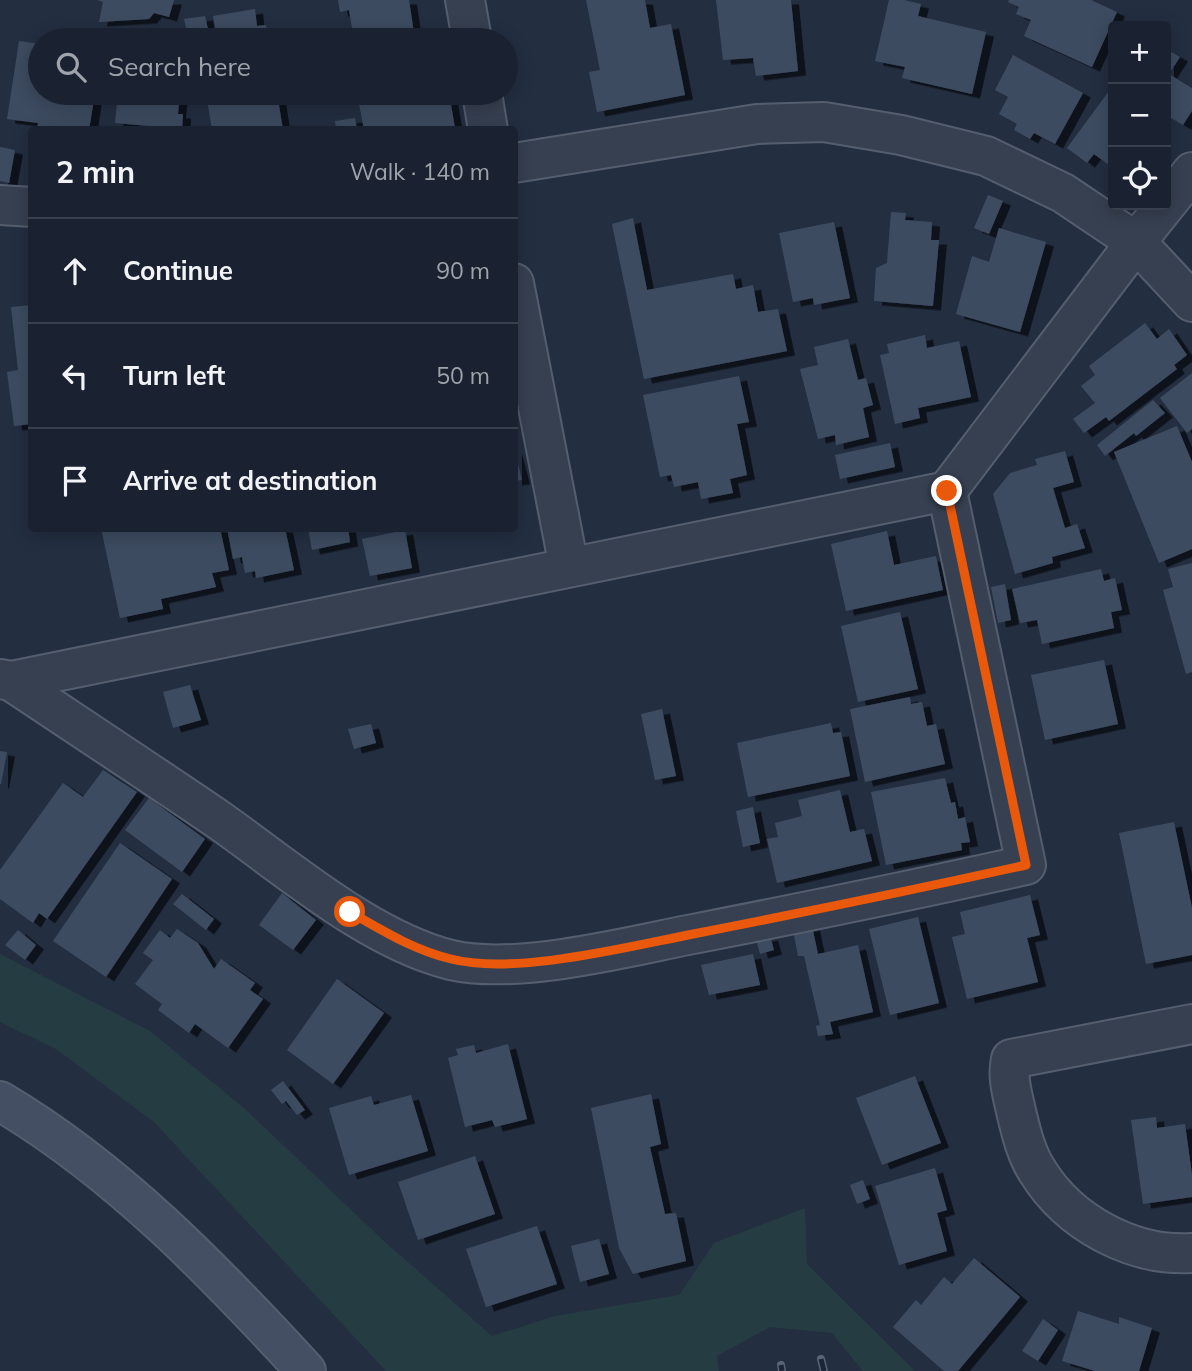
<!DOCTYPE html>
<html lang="en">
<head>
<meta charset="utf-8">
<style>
	body { margin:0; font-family:Mulish,sans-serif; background:#272f3d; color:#f1f3f6 }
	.controls { position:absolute; right:21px; top:21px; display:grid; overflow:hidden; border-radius:7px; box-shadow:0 4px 18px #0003 }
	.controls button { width:63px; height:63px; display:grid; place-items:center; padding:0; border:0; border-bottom:2px solid #383f4d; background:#1a2231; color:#f1f3f6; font:35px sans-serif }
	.stop { position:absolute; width:21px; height:21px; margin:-16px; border:5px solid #ea580c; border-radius:50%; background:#fff }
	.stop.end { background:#ea580c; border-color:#fff; box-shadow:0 2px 7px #0008 }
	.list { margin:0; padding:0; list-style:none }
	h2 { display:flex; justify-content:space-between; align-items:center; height:91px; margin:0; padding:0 28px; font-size:30px }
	h2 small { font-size:23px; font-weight:400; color:#9fa4ab }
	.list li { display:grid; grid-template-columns:46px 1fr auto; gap:21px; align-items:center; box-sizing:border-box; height:105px; padding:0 28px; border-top:2px solid #383f4d }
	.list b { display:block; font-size:26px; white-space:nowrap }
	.list em { font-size:23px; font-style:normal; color:#9fa4ab }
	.icon { flex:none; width:38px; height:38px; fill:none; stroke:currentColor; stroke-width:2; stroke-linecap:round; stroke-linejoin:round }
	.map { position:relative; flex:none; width:1192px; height:1371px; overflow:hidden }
	.search { position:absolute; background:#1a2231; box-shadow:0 4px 18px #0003; left:28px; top:28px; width:490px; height:77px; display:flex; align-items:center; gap:18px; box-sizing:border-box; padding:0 24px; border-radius:38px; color:#9fa4ab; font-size:26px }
	.panel { position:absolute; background:#1a2231; box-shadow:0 4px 18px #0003; left:28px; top:126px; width:490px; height:406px; border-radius:7px }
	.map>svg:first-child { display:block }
	.green { fill:#253d42 }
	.building { fill:#3e4c61; filter:url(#shadow) }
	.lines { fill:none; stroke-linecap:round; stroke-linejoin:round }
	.street-casing { stroke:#555e6e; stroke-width:42 }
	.secondary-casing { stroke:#555e6e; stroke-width:42 }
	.street { stroke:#374051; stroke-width:38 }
	.secondary { stroke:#454f64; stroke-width:38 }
	.rail-casing { stroke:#596478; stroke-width:8 }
	.rail { stroke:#1c2536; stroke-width:5; stroke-dasharray:16; stroke-linecap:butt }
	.route { stroke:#ea580c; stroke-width:9 }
</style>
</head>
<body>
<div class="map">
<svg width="1192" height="1371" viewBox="0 0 1192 1371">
	<defs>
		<filter id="shadow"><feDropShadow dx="8" dy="4.5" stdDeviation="0" flood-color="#0009"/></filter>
	</defs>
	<rect width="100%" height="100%" fill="#232e41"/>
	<path class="green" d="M0 954 150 1031 244 1108 385 1242 492 1336 555 1316 679 1295 714 1243 805 1208 807 1264 915 1371H863L832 1333 770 1327 717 1356 719 1371H386L154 1122 56 1049 0 1022Z"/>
	<g class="building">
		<path d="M97 0H174L169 17 154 13 149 19 99 22 103 2Z"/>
		<path d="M338 0H409L415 40H354L349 10 340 12Z"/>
		<path d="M586 0H645L650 28 671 24 685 95 597 112 589 72 600 70Z"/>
		<path d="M716 0H791L798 71 756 76 753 58 723 60Z"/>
		<path d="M889 0H904L921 4 918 16 986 32 972 94 902 78 905 67 875 61Z"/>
		<path d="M1009 0H1091L1117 12 1092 67 1024 36 1031 20 1016 14 1019 7 1008 2Z"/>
		<path d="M255 9 257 26 266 25 269 40H197V37L216 34 213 16Z"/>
		<path d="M205 16 208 29 187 33 184 19Z"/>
		<path d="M123 32 176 38V40H122Z"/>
		<path d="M19 41 40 44V93H95L89 130H37L38 123 7 119Z"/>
		<path d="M1166 49 1180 57 1169 74 1192 88V111L1183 125 1166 115Z"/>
		<path d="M1013 55 1083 93 1055 144 1034 133 1030 139 1014 130 1017 124 999 114 1008 97 995 90Z"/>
		<path d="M1109 91 1113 94V168L1094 154 1087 163 1067 148Z"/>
		<path d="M118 93H180L178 114H183L182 129 115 123Z"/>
		<path d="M206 93H277L283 130H212Z"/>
		<path d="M357 93H449L455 128 364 130Z"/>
		<path d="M355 118 357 130H336L335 121Z"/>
		<path d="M0 147 15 150 9 183 0 181Z"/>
		<path d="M988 195 1003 201 989 234 974 228Z"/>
		<path d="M891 212 906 213 905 220 932 222 931 240H939L933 306 874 301 876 268 887 263Z"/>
		<path d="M633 218 647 290 733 274 736 289 753 285 758 312 778 309 787 351 644 379 612 224Z"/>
		<path d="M834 222 850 298 814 305 813 298 793 302 779 233Z"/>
		<path d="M999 228 1046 242 1020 332 956 314 972 256 989 262Z"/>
		<path d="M32 305V424L14 426 7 372 18 370 11 307Z"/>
		<path d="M1145 323 1157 339 1169 329 1187 355 1174 365 1177 369 1109 421 1106 417 1084 433 1073 419 1095 403 1081 386 1095 375 1089 366Z"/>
		<path d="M925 335 927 348 959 341 971 397 918 408 920 418 895 424 880 355 889 353 887 344Z"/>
		<path d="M848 339 858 380 866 378 873 405 863 408 869 437 836 445 835 435 818 439 800 369 818 365 814 347Z"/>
		<path d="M1192 373V429L1187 433 1160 398Z"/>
		<path d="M739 376 749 422 737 424 747 475 730 479 733 493 701 499 698 482 674 487 671 475 660 477 643 395Z"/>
		<path d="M1153 400 1165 413 1136 436 1134 433 1105 456 1097 445Z"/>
		<path d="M1177 426 1192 462V549L1159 563 1114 452Z"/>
		<path d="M890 443 895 467 840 479 835 455Z"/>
		<path d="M514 449 522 480 514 481Z"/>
		<path d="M1065 451 1074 482 1053 488 1065 528 1077 524 1085 548 1052 557 1053 563 1015 574 993 494 1010 473 1037 465 1035 459Z"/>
		<path d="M101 528H220L229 570 212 573 216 587 161 599 163 609 120 618Z"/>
		<path d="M227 528H285L294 570 256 578 255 571 245 573 242 557 233 559Z"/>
		<path d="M308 528H348L350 542 312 550Z"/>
		<path d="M405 530 412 568 370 576 362 539Z"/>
		<path d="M887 531 894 565 936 556 943 590 846 611 831 544Z"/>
		<path d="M1192 563V672L1186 674 1163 590 1173 587 1168 569Z"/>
		<path d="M1101 569 1104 581 1115 578 1122 610 1111 612 1114 628 1042 644 1037 620 1020 623 1012 589Z"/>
		<path d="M1005 584 1011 620 998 623 991 587Z"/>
		<path d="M900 612 918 689 858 702 841 626Z"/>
		<path d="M1104 660 1118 724 1045 740 1031 675Z"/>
		<path d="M190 685 201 720 173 728 163 692Z"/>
		<path d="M910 697 911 704 922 702 927 726 936 724 945 764 865 782 850 709Z"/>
		<path d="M662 709 676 776 655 780 641 714Z"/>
		<path d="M831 723 833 733 841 732 850 776 748 797 737 743Z"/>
		<path d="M371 724 376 743 354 749 348 729Z"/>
		<path d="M0 751 7 752 1 784H0Z"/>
		<path d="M103 770 137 792 47 919 39 913 33 923 0 899V870L63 783 83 797Z"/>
		<path d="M945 778 951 803 955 802 958 819 965 817 970 842 961 843 962 850 886 865 871 792Z"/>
		<path d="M840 790 850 832 864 829 872 861 777 883 767 839 778 837 775 823 802 816 798 800Z"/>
		<path d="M149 798 205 839 182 872 125 830Z"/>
		<path d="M753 807 760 843 743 847 736 811Z"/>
		<path d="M1174 822 1192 908V955L1146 964 1119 833Z"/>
		<path d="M120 843 172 879 106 977 53 941Z"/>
		<path d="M282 893 316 920 293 950 259 925Z"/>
		<path d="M182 894 214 919 206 930 173 904Z"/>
		<path d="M1030 895 1040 935 1027 938 1038 982 967 999 952 937 965 934 960 912Z"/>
		<path d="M918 917 939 1003 890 1015 869 929Z"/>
		<path d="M812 926 818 954 858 945 873 1012 830 1022 833 1034 818 1036 816 1026 820 1025 804 956H798L793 930Z"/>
		<path d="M177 929 198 943 214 969 221 959 255 983 250 990 263 999 228 1048 195 1024 189 1033 158 1010 162 1004 135 984 153 960 143 953 160 930 170 938Z"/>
		<path d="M18 930 36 945 25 960 5 945Z"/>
		<path d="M770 936 774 950 760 954 756 939Z"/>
		<path d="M753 954 760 985 709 995 701 965Z"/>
		<path d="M337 979 384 1013 333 1084 287 1050Z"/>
		<path d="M508 1044 527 1119 495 1127 492 1120 465 1127 448 1058 458 1055 456 1049 474 1045 476 1053Z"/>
		<path d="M915 1076 941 1143 882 1165 856 1098Z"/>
		<path d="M283 1081 305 1110 297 1115 286 1101 282 1104 271 1090Z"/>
		<path d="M651 1094 661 1144 650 1147 665 1214 676 1213 686 1261 633 1274 619 1248 591 1108Z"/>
		<path d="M411 1095 428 1151 349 1175 329 1108 371 1096 374 1105Z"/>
		<path d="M1156 1117 1157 1128 1185 1124 1192 1175V1197L1143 1204 1131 1120Z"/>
		<path d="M475 1156 495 1214 418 1240 398 1182Z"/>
		<path d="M935 1168 947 1210 937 1213 947 1251 899 1265 875 1186Z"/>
		<path d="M863 1180 870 1199 857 1204 850 1185Z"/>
		<path d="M537 1226 557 1284 486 1307 466 1249Z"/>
		<path d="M599 1239 609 1274 580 1282 571 1246Z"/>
		<path d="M974 1258 1020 1297 958 1371H944L893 1327 916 1300 921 1305 944 1277 952 1284Z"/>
		<path d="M1078 1311 1119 1324V1317L1152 1328 1139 1371H1095L1062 1361Z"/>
		<path d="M1043 1319 1058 1330 1038 1361 1022 1351Z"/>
	</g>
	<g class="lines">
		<defs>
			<g id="street">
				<path d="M465 0 472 40"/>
				<path d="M482 93 488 130"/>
				<path d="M514 163 757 124 824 122 901 135 986 156 1063 193 1136 242 1192 302"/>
				<path d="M0 205 32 207"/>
				<path d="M514 283 569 567"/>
				<path d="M0 679 11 681C80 727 150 773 219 820 287 868 370 940 451 960 516 975 622 948 688 935 801 913 914 890 1026 865L947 491"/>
				<path d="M11 681 947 491 1136 242 1192 172"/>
				<path d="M1192 1024 1011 1059C1007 1077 1012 1093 1016 1111 1021 1132 1026 1154 1038 1172 1069 1222 1132 1257 1192 1253"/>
			</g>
			<path id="secondary" d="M0 1101C117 1170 214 1271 306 1371"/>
		</defs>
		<use href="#street" class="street-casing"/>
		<use href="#secondary" class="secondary-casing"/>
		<use href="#street" class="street"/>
		<use href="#secondary" class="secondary"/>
		<defs>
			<g id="rail">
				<path d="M821 1359 824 1371"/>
				<path d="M781 1365 782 1371"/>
			</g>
		</defs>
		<use href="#rail" class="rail-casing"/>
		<use href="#rail" class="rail"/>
	</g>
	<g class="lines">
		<path class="route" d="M350 912C383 931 414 950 451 959 514 975 623 948 688 935 801 913 913 890 1026 865L947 491"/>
	</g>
</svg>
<div class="controls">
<button>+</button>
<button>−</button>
<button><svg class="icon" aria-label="locate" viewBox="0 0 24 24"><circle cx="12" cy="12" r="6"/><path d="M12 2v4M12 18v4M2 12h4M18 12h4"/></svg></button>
</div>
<div class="stop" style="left:350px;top:912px"></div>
<div class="stop end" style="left:947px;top:491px"></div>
<div class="search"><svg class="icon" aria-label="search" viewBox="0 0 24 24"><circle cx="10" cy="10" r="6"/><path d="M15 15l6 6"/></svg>Search here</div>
<section class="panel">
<h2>2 min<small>Walk · 140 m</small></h2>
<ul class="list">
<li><svg class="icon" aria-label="ahead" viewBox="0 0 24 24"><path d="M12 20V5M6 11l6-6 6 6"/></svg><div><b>Continue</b></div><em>90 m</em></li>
<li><svg class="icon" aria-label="left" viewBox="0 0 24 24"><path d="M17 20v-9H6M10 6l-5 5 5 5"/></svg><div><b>Turn left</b></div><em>50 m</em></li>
<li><svg class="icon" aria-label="arrive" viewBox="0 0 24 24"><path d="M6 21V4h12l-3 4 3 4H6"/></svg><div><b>Arrive at destination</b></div></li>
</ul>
</section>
</div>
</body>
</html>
